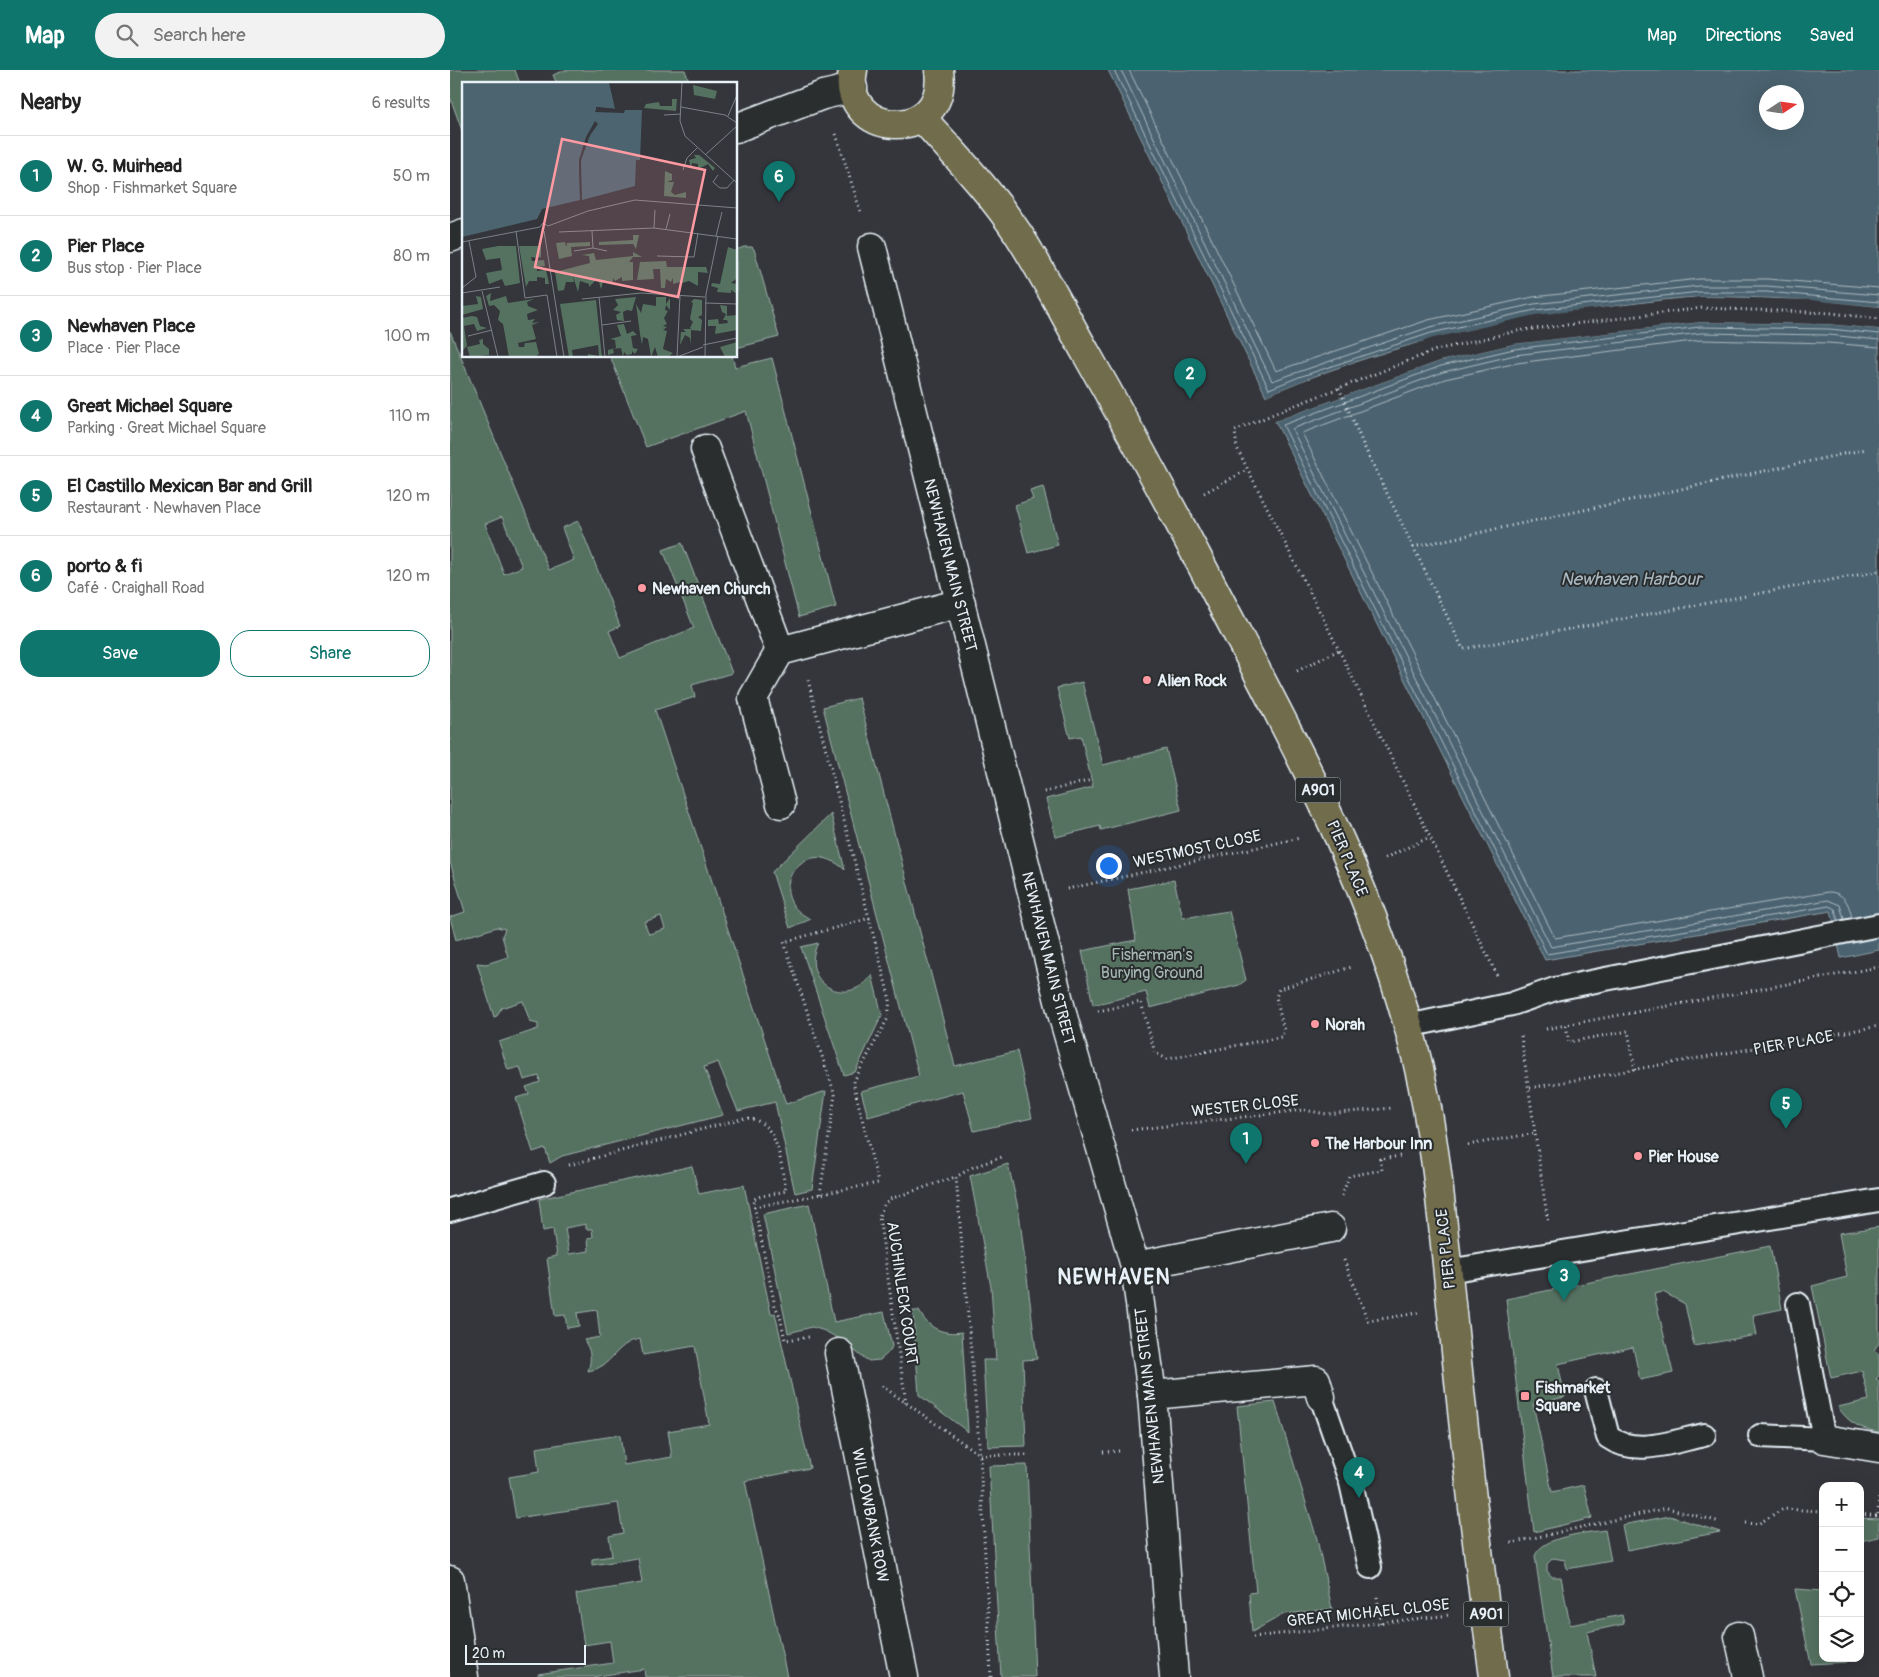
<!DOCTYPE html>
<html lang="en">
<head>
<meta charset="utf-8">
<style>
	body { margin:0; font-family:Pangolin,sans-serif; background:#f2f2f2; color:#222 }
	.controls { position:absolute; right:15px; bottom:15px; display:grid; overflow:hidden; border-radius:10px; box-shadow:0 5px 20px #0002 }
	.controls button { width:45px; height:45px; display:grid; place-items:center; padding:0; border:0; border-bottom:1px solid #e0e0e0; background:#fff; color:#222; font:25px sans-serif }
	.compass { position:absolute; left:1309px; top:15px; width:45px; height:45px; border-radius:50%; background:#fff; box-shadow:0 5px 20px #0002; rotate:78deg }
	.scale { position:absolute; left:15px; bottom:12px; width:121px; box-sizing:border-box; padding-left:5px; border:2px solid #e8f1f8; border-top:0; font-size:14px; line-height:18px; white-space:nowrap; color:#e8f1f8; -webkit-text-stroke:4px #2a2d2e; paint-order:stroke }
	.you { position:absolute; left:658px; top:795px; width:18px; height:18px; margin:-12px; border:4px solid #fff; border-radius:50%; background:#1a73e8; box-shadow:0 0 0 8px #1a73e833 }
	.badge { display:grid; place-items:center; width:32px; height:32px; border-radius:50%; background:#0f766e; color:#fff; font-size:16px; font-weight:700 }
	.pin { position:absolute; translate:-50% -41px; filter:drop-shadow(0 1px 2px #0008) }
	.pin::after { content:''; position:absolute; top:26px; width:18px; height:15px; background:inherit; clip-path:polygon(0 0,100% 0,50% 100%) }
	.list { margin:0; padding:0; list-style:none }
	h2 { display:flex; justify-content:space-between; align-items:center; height:65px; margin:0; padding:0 20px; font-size:21px }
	h2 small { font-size:16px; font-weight:400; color:#767676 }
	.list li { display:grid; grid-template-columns:32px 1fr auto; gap:15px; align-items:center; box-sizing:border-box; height:80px; padding:0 20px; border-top:1px solid #e0e0e0 }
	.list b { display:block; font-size:19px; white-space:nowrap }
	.list p { margin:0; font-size:16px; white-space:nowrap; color:#767676 }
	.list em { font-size:16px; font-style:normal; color:#767676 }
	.actions { display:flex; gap:10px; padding:15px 20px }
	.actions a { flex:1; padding:11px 0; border:1px solid #0f766e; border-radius:20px; text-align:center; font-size:18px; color:#0f766e }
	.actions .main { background:#0f766e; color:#fff }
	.icon { flex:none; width:28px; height:28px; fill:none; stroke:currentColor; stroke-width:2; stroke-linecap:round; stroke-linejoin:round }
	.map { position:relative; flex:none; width:1429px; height:1607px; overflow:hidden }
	header { display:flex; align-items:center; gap:30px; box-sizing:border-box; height:70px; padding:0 25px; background:#0f766e; color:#fff }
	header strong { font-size:24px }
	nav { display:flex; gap:28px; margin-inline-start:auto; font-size:18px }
	.search { width:350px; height:45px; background:#f2f2f2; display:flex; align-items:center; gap:12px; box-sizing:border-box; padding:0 18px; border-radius:28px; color:#767676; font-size:19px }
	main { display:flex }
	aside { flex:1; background:#fff }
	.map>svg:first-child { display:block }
	.green { fill:#557160; stroke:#9eb1ac; fill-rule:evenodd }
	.water { fill:#4c6470; stroke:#8a9ca6; fill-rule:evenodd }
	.pier { fill:#34363b }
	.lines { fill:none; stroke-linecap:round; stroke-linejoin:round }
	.shore { stroke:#aab9c2; stroke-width:1 }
	.service-casing { stroke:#e8f1f8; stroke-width:26 }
	.minor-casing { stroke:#e8f1f8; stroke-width:31 }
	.tertiary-casing { stroke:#e8f1f8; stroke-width:31 }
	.primary-casing { stroke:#e8f1f8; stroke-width:31 }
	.path { stroke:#e8f1f8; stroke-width:3; stroke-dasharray:1 4; stroke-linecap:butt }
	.service { stroke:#2a2d2e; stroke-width:22 }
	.minor { stroke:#2a2d2e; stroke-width:28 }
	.tertiary { stroke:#2a2d2e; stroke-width:28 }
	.primary { stroke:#716c4b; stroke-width:28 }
	.poi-dot { fill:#ff9aa2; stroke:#2a2d2e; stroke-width:2 }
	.labels { text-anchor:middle; stroke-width:4; stroke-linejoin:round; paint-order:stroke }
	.shield { fill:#2a2d2e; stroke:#afb6bb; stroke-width:1 }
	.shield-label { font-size:15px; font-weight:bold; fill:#e8f1f8 }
	.street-label { font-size:16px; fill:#e8f1f8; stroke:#2a2d2e }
	.poi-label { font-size:16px; font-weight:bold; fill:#e8f1f8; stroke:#2a2d2e; text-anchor:start }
	.park-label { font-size:16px; fill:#a6b7b4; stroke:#2a2d2e }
	.water-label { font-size:18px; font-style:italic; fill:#aab9c2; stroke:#2a2d2e }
	.district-label { font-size:21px; font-weight:bold; letter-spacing:1px; fill:#e8f1f8; stroke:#2a2d2e }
	.inset-road { fill:none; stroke:#7c8187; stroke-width:1 }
	.view { fill:#ff9aa2; fill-opacity:0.15; stroke:#ff9aa2; stroke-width:2.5 }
	.inset-edge { fill:none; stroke:#e8f1f8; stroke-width:2.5 }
</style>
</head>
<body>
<header>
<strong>Map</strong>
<div class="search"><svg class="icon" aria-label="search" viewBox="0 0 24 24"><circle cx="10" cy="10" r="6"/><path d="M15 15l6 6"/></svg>Search here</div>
<nav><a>Map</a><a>Directions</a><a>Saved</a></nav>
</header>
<main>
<aside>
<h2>Nearby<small>6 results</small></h2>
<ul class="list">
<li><span class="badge">1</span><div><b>W. G. Muirhead</b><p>Shop · Fishmarket Square</p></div><em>50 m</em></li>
<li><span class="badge">2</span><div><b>Pier Place</b><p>Bus stop · Pier Place</p></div><em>80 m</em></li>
<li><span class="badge">3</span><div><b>Newhaven Place</b><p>Place · Pier Place</p></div><em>100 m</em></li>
<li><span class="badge">4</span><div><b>Great Michael Square</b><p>Parking · Great Michael Square</p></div><em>110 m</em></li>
<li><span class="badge">5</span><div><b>El Castillo Mexican Bar and Grill</b><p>Restaurant · Newhaven Place</p></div><em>120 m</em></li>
<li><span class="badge">6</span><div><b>porto &amp; fi</b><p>Café · Craighall Road</p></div><em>120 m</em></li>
</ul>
<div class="actions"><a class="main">Save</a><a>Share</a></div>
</aside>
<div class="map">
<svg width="1429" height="1607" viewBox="0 0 1429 1607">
	<rect width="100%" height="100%" fill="#34363b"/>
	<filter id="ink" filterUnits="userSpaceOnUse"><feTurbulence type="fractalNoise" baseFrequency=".02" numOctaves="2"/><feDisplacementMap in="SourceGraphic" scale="10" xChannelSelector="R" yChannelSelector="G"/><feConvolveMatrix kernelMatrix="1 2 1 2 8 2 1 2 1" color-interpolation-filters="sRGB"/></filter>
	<g filter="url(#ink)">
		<g class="green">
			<path d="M0 0H65L70 14H14V66L0 27Z"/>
			<path d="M116 0H235L240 14H107L103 5Z"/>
			<path d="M294 177H302L304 179 329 267 286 278V180Z"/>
			<path d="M0 261 99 500 124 490 112 458 128 451 170 556 159 561 170 588 244 558 213 480 232 473 282 603 242 615 245 627 205 640 336 1034 376 1021 362 1119 345 1123 325 1032 288 1041 268 992 254 997 273 1045 112 1086 100 1093 95 1078 83 1082 66 1028 79 1024 76 1017 90 1012 89 1006 74 1010 70 997 58 1000 49 972 88 959V954L80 952 73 931 51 938 47 946 44 947 27 893 36 894 58 887 52 866 55 859 47 857 6 870 0 847 15 842 0 792ZM52 447 72 497 54 504 35 454ZM211 846 215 859 199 864 194 852Z"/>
			<path d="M160 286H282L285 297 322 288 386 537 349 547 296 341 196 377Z"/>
			<path d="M593 417 608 475 578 483 565 435 583 429 580 421Z"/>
			<path d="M632 612 653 695 716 679 731 740 651 760 650 756 606 767 596 729 643 717 631 666 620 668 607 618Z"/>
			<path d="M409 628 505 996 567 981 582 1048 524 1061 513 1021 418 1047 411 1021 469 1006 373 637Z"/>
			<path d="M381 744 395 800C353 760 310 827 361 849L340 858 322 802Z"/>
			<path d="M724 810 733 848 779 841 796 910 789 915 700 938 696 922 643 935 632 881 686 870 678 819Z"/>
			<path d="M368 873C348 911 396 941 422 905L432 945 405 1002 394 1005 351 877Z"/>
			<path d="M558 1094 569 1142 587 1289 573 1290 576 1376 538 1377 533 1290H546L541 1217 520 1106Z"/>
			<path d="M242 1096 249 1124 294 1115 321 1244 325 1243 360 1398 295 1411 337 1607H195L194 1599 142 1607H89L88 1604 163 1593 160 1571 134 1575 126 1524 192 1513 188 1488 142 1495V1489L162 1486 159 1466 173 1463 168 1433 66 1448 59 1407 89 1402 86 1378 170 1365 174 1395 222 1387 218 1361 259 1354 245 1276 193 1285 190 1269C165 1272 163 1298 138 1301 142 1288 141 1281 134 1270L150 1267 147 1240 127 1243 129 1256 117 1258 115 1245 105 1246 97 1188 107 1186 103 1159 93 1161 89 1129ZM136 1154V1159H142L143 1167 138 1168 139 1181 119 1184 115 1158Z"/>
			<path d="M359 1134 384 1252 434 1242 442 1276 440 1281 430 1290 419 1291 411 1286 393 1271 375 1261 362 1257 338 1263 313 1144Z"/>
			<path d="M1429 1157V1273L1424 1280 1429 1284V1306L1426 1309 1429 1311V1362C1411 1359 1398 1353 1388 1337L1419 1330 1412 1301 1381 1308 1362 1216 1397 1207 1389 1163Z"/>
			<path d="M1320 1176 1332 1239 1303 1245 1307 1265 1244 1276 1235 1234 1213 1222 1204 1224 1223 1303 1190 1310 1183 1277 1108 1294 1115 1327 1083 1334 1102 1422 1134 1415 1142 1448 1084 1462 1056 1229Z"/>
			<path d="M463 1241H469C478 1258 492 1265 512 1262L518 1362 469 1325Z"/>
			<path d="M825 1332 867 1469 882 1539 834 1544 802 1562 799 1523 806 1522 787 1336Z"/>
			<path d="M577 1395 585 1607H551L539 1396Z"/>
			<path d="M1220 1446 1270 1462 1177 1480 1172 1455Z"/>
			<path d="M1410 1448 1429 1449V1467L1410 1471Z"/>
			<path d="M1155 1460 1161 1491 1117 1499 1115 1490 1103 1488 1097 1494V1501L1102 1507H1111L1120 1555 1172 1545 1174 1554 1137 1562 1146 1607H1103L1085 1486C1092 1466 1136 1463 1155 1460Z"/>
			<path d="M1345 1519 1373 1521V1588H1396L1397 1592 1361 1594Z"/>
		</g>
		<g class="water">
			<path d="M658 0H1429V237C1370 231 1311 226 1252 227 1221 228 1189 233 1158 237 1040 251 926 278 816 326ZM1316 22H1346V52H1316Z"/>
			<path d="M1250 252 1379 254 1429 259V880L1391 888 1381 841 1095 890 825 351 990 291 1063 274Z"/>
		</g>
		<g class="pier">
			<path d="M1250 227 1362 230 1429 237V239L1316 230H1250L1086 248 983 270 851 314 817 329 816 326 850 312 983 268 1085 245Z"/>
			<path d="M1250 249 1379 251 1429 256V259L1379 254 1250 252 1063 274 990 291 825 351 824 349 989 288 1063 272Z"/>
		</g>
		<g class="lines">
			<g class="shore">
				<path d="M664 0 819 319 849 307 981 263 1085 240 1250 222H1316L1429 232"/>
				<path d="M671 0 822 311 980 257 1084 234 1249 216H1316L1429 225"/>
				<path d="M679 0 826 301 978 250 1083 227 1249 209H1317L1429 218"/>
				<path d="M1402 848C1399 834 1395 823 1379 822L1105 868 852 363 995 309 1067 293 1251 270 1378 273 1429 277"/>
				<path d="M1394 849 1390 835 1378 830 1101 877 842 359 993 302 1065 285 1251 263 1379 265 1429 270"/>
				<path d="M1388 850 1385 839 1379 836 1097 884 833 355 991 296 1064 279 1250 257 1379 259 1429 264"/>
			</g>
			<defs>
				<g id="service">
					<path d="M958 956 1062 934 1105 919 1429 855"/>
					<path d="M0 1140 94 1113"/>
					<path d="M998 1201 1429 1130"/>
					<path d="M1146 1320 1158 1367C1186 1387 1224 1371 1254 1365"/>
					<path d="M871 1327 901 1413 920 1497"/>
					<path d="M1310 1366 1374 1369 1348 1234"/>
				</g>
				<g id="minor">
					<path d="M422 177 613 947 685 1196 702 1325 724 1607"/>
					<path d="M255 379 330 581"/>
					<path d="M331 734 303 628 330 581 511 533"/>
					<path d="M685 1196 881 1158"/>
					<path d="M389 1283 454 1607"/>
					<path d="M702 1325 866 1310 871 1327"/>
					<path d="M1374 1369 1429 1378"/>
					<path d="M0 1510 14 1607"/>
					<path d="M1289 1566 1298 1607"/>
				</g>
				<g id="tertiary">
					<path d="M286 58 373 25 403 18"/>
					<path d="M0 168 14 163"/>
				</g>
				<g id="primary">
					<path d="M403 0C389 68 499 76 489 0"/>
					<path d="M471 47C505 85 541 122 569 165 593 203 614 244 636 283 681 362 724 442 766 523 845 675 927 822 967 990 987 1073 993 1159 1002 1243 1014 1365 1028 1486 1044 1607"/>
				</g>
			</defs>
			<use href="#service" class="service-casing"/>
			<use href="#minor" class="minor-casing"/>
			<use href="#tertiary" class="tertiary-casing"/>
			<use href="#primary" class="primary-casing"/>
			<g class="path">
				<path d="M386 64 411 143"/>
				<path d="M889 318 913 374 1013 579 1429 501"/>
				<path d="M754 423 797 400"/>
				<path d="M963 477 1416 379"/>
				<path d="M847 601 889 580"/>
				<path d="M594 722 642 710"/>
				<path d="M935 788 980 767"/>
				<path d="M617 819 850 768"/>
				<path d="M1047 905 889 580 787 378 785 361 828 342 986 280 1067 261 1252 238 1381 243 1429 249"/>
				<path d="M648 941 691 932 705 983 717 989 831 967 834 961 826 927 829 919 902 897"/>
				<path d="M1096 959 1116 955"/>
				<path d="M1071 966 1098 1153"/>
				<path d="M1185 1000 1178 961 1119 972 1116 955 1429 897"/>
				<path d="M1080 1018 1429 956"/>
				<path d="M681 1060 853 1040 877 1044 943 1038"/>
				<path d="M1018 1075 1086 1063"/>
				<path d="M119 1095 294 1048C330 1049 330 1093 336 1121L307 1127 303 1130 325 1236 330 1246 335 1270 359 1267"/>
				<path d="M370 1124 385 1025 334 872 420 848"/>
				<path d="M892 1126 899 1106 932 1100 930 1089 950 1086"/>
				<path d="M304 1137 428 1113 404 1016V1011L438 948 440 930 358 610"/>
				<path d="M894 1190 918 1251 968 1243"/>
				<path d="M432 1316 530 1385H577"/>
				<path d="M456 1333 429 1146 434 1135 440 1129 505 1107"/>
				<path d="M653 1382 670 1381"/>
				<path d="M1410 1444 1428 1446 1429 1425"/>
				<path d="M1295 1453 1308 1454 1333 1439 1373 1441"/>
				<path d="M1061 1473 1217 1438 1270 1452"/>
				<path d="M927 1527 931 1553"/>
				<path d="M803 1567 1000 1545"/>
				<path d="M541 1607 530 1385 506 1107 523 1097 555 1086"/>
			</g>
			<use href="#service" class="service"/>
			<use href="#minor" class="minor"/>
			<use href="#tertiary" class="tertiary"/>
			<use href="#primary" class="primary"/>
		</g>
	</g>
	<g class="poi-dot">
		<circle cx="192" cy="518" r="5"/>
		<circle cx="697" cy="610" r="5"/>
		<circle cx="865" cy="954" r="5"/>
		<circle cx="865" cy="1073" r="5"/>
		<circle cx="1188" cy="1086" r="5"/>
		<rect x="1070" y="1321" width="10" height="10" rx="2.5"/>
	</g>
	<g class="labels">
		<g class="shield">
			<rect x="845.5" y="707.5" width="45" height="25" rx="4"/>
			<rect x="1013.5" y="1531.5" width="45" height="25" rx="4"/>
		</g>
		<g class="shield-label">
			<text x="868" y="725">A901</text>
			<text x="1036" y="1549">A901</text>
		</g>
		<g class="street-label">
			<text transform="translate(501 495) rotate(76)" y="6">NEWHAVEN MAIN STREET</text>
			<text transform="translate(747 778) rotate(-12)" y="6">WESTMOST CLOSE</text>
			<text transform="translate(898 788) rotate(67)" y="6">PIER PLACE</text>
			<text transform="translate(599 888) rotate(76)" y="6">NEWHAVEN MAIN STREET</text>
			<text transform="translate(1343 972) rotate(-10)" y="6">PIER PLACE</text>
			<text transform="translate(795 1035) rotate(-6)" y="6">WESTER CLOSE</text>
			<text transform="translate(995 1179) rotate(-96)" y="6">PIER PLACE</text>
			<text transform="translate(453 1223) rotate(82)" y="6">AUCHINLECK COURT</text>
			<text transform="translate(699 1326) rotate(-96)" y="6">NEWHAVEN MAIN STREET</text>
			<text transform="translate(421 1445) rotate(79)" y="6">WILLOWBANK ROW</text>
			<text transform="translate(918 1542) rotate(-6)" y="6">GREAT MICHAEL CLOSE</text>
		</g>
		<g class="poi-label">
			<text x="202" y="524">Newhaven Church</text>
			<text x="707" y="616">Alien Rock</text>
			<text x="875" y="960">Norah</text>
			<text x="875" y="1079">The Harbour Inn</text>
			<text x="1198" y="1092">Pier House</text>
			<text x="1085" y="1323">Fishmarket<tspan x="1085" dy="18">Square</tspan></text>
		</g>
		<g class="park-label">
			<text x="702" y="890">Fisherman's<tspan x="702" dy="18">Burying Ground</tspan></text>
		</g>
		<g class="water-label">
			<text x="1181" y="515">Newhaven Harbour</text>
		</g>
		<g class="district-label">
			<text x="664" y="1214">NEWHAVEN</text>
		</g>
	</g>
	<g transform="translate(12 12)">
		<rect width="275" height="275" fill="#34363b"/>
		<path d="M231 3 255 9 253 17 232 13ZM210 17H215L214 29 182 26 184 22 197 20 198 24H210ZM232 73H237L253 86 251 89 246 82 236 87V82L230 81 229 87 227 78 234 76ZM203 89 210 92V98L205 100H212L209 110 213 113 224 110V116L202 114ZM171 153H177L174 167 171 162 137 163V160L171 158ZM103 160 104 165 105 161 128 160V164L109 165 110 174 97 177 94 161ZM36 164H54L58 201 43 204 40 197 27 202 24 191 40 188 38 176 24 178 20 167ZM57 164H79V175L75 176 74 169 75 176 69 175 70 179 82 178 83 184 75 185V189L84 188 87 202H83V196L75 195V199H67L64 205ZM266 165 275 168 274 197 269 201 275 202V212L269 208V211L255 210 256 206 249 204 250 201 258 202ZM171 170 180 175H171L167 180H171V198L160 199V195L153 199 151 196V201L141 200 139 207 137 200 133 199 127 205V202L118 199 116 210 111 194 112 200H104L102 208 96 209 93 190 128 181 127 174 120 173 132 171 134 178 171 174ZM204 179 205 185H244L246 191 236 190V204L227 199 220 201 219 198V207L218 200 211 202V196L209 200 204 197 203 206H199L198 187H191L192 197 175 198 178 180ZM29 211 28 219 44 214 46 221 72 217 65 220 66 224 76 228 65 232 66 238 73 237 70 241 78 240 70 243 74 257 56 261 57 265H62L63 261 74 260 77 272 73 275H47L41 242 36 238 38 229 32 223 27 224 24 214ZM14 214 19 215 21 227 0 233V224L16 222ZM174 215 170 229 165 228 161 230 162 239 155 238 154 233 159 230 151 228 156 223 153 217ZM194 215H204V222L208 216V228L204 223 203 228 206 229 202 236 205 242 201 244 205 245 201 248 205 249 201 267 211 271 206 275H196L193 265 189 275 186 257 181 255 180 263 178 252 174 222 179 231 181 222 194 224ZM232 217 240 218V233L236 235 240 238 239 249 229 248V263L228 256 223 253 218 263 219 250H224L221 247H230L228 246 231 240 228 237 231 221 229 220ZM134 218 140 275H126V272L137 274 136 263 110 268 111 275H107L98 222ZM258 223 265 224V234L275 233V248L253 252 254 244H246V238L256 237 257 242 266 241 265 238H261L264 232 260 230ZM10 234 15 235 18 244 25 246 15 249 12 242 2 244 5 264 0 269V236ZM162 242 165 252 171 249 175 253 169 254 171 266 176 267 173 272 170 269V272L165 273 162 270 161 275 159 266 151 267 152 271 146 273V268L154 266 153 258 148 257 159 254 155 243ZM21 257V262L27 267V273L8 275 5 265 18 262 17 258ZM275 260V275H263L258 265Z" fill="#557160"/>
		<path d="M0 0H147L154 27 135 25 133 30 162 31 163 28H180L178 78H174L173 104 120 118 119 78 133 40 117 78 118 118 80 127 75 137 0 155Z" fill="#4c6470"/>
		<path d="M147 0 158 28 134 30V25L153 27ZM133 39 136 42 126 56 119 78 118 118 117 78 124 55Z" fill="#34363b"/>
		<path class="inset-road" d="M220 0 218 39 223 54 275 101M219 25 263 33 275 41M202 33 219 32M266 34 275 13M243 73 275 44M221 88 225 76 235 66M256 93 251 100 258 106H265L272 98M86 144 126 129 173 118 275 126M192 146 193 128M204 147 208 132M54 149 63 216 85 213 95 275M82 149 102 275M130 149 131 166M97 150 192 146 275 157M254 154 260 130M0 160 78 145 81 141 86 144M112 169 131 166 145 169M195 174 232 175 236 151M0 206 14 195 7 159M20 209 36 275M0 211 38 205M137 215 143 275M120 217 179 211 243 215M243 221 275 222M140 243 169 239M6 254 30 248M241 263 275 256M215 275 218 214M215 275 241 265M243 275 244 212 256 154"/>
		<path class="view" d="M100 57 243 88 216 215 73 185Z"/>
		<rect width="275" height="275" class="inset-edge"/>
	</g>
</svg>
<div class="controls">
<button>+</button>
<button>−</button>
<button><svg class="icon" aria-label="locate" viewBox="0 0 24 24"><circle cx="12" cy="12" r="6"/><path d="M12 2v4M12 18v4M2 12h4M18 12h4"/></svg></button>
<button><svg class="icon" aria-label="layers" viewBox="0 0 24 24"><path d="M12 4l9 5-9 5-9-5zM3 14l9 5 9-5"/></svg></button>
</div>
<svg class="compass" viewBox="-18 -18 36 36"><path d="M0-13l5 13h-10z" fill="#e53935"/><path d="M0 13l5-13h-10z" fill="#767676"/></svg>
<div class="scale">20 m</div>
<div class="you"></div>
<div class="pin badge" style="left:796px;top:1094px">1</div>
<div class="pin badge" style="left:740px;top:329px">2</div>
<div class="pin badge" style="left:1114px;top:1231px">3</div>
<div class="pin badge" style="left:909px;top:1428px">4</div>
<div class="pin badge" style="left:1336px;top:1059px">5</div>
<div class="pin badge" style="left:329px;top:132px">6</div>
</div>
</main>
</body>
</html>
